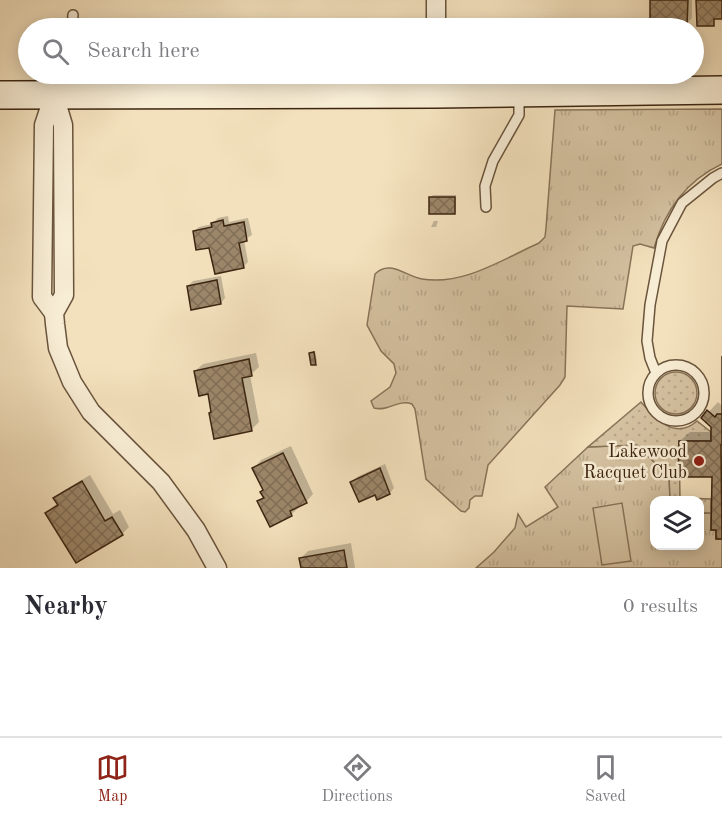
<!DOCTYPE html>
<html lang="en">
<head>
<meta charset="utf-8">
<style>
	body { margin:0; font-family:"Old Standard TT",serif; background:#f2f2f3; color:#2b2b33 }
	.controls { position:absolute; right:18px; bottom:18px; display:grid; overflow:hidden; border-radius:12px; box-shadow:0 3px 15px #0003 }
	.controls button { width:54px; height:54px; display:grid; place-items:center; padding:0; border:0; border-bottom:2px solid #e1e1e2; background:#fff; color:#2b2b33; font:30px sans-serif }
	.list { margin:0; padding:0; list-style:none }
	h2 { display:flex; justify-content:space-between; align-items:center; height:78px; margin:0; padding:0 24px; font-size:26px }
	h2 small { font-size:20px; font-weight:400; color:#7c7c81 }
	.icon { flex:none; width:33px; height:33px; fill:none; stroke:currentColor; stroke-width:2; stroke-linecap:round; stroke-linejoin:round }
	.map { position:relative; flex:none; width:722px; height:568px; overflow:hidden }
	.search { position:absolute; background:#fff; box-shadow:0 3px 15px #0003; left:18px; right:18px; top:18px; height:66px; display:flex; align-items:center; gap:15px; box-sizing:border-box; padding:0 21px; border-radius:33px; color:#7c7c81; font-size:22px }
	.sheet { height:168px; background:#fff }
	nav { display:flex; justify-content:space-around; align-items:center; box-sizing:border-box; height:84px; border-top:2px solid #e1e1e2; background:#fff; font-size:16px; color:#7c7c81 }
	nav a { display:grid; justify-items:center; gap:3px }
	nav .on { color:#8f2418 }
	.map>svg:first-child { display:block }
	.grass { fill:url(#grass-tufts); stroke:#887358; stroke-width:1.5 }
	.park { fill:#d4c1a0; stroke:#887358; stroke-width:1.5 }
	.garden { fill:url(#garden-dots); stroke:#887358; stroke-width:1.5 }
	.shadow { fill:#0003 }
	.building { fill:url(#building-cross-hatch); stroke:#3d2511; stroke-width:1.5 }
	.lines { fill:none; stroke-linecap:round; stroke-linejoin:round }
	.lane-casing { stroke:#6a543c; stroke-width:12 }
	.street-casing { stroke:#6a543c; stroke-width:21 }
	.secondary-casing { stroke:#3d2511; stroke-width:30 }
	.lane { stroke:#f7ecd4; stroke-width:9 }
	.street { stroke:#f7ecd4; stroke-width:18 }
	.secondary { stroke:#f7ecd4; stroke-width:27 }
	.poi-dot { fill:#8f2418; stroke:#f7ecd4; stroke-width:2 }
	.labels { text-anchor:middle; stroke-width:5; stroke-linejoin:round; paint-order:stroke }
	.poi-label { font-size:18px; fill:#3d2511; stroke:#f7ecd4; text-anchor:end }
</style>
</head>
<body>
<div class="map">
<svg width="722" height="568" viewBox="0 0 722 568">
	<defs>
		<pattern id="grass-tufts" width="24" height="20" patternUnits="userSpaceOnUse" patternTransform="scale(1.5)"><rect width="24" height="20" fill="#d4c1a0"/><path d="M3 7l-1-3M5 7V3M7 7l1-3M15 17l-1-3M17 17v-4M19 17l1-3" fill="none" stroke="#b7a689"/></pattern>
		<pattern id="garden-dots" width="8" height="8" patternUnits="userSpaceOnUse" patternTransform="scale(1.5)"><rect width="8" height="8" fill="#d4c1a0"/><path d="M2 2h.1M6 6h.1" fill="none" stroke="#b7a689" stroke-width="1.8" stroke-linecap="round"/></pattern>
		<pattern id="building-cross-hatch" width="8" height="8" patternUnits="userSpaceOnUse" patternTransform="scale(1.5)"><rect width="8" height="8" fill="#9c876a"/><path d="M0 0l8 8M0 8l8-8" fill="none" stroke="#806e56"/></pattern>
	</defs>
	<rect width="100%" height="100%" fill="#f3e1bd"/>
	<filter id="stains"><feTurbulence type="fractalNoise" baseFrequency=".00333" numOctaves="4"/><feColorMatrix values="0 0 0 0 .2 0 0 0 0 .09 0 0 0 0 .02 0 0 0 .5 -.17"/></filter>
	<radialGradient id="worn" r=".72"><stop offset=".6" stop-color="#630" stop-opacity="0"/><stop offset="1" stop-color="#630" stop-opacity=".3"/></radialGradient>
	<g class="grass">
		<path d="M722 109V164C686 181 665 210 654 248L640 244 633 246 623 309 567 306 565 377 560 385 488 465 482 496H475L470 500 469 508 465 512 461 511 426 479 415 409 412 404C397 399 388 412 374 408L371 401 390 387 396 373 394 364 381 351 367 325 375 274C390 259 405 276 422 279 463 286 503 259 539 243L545 237 546 228 555 110Z"/>
		<path d="M637 445 669 477 670 497 676 500H654V546H700V513H711V530H716V539H722V568H476L494 552 515 528 518 514 526 527 558 507 545 487 588 447Z"/>
	</g>
	<path class="park" d="M622 503 631 561 602 565 593 508Z"/>
	<g class="garden">
		<circle cx="676" cy="393" r="21"/>
		<path d="M641 402C655 418 675 441 697 421L711 432V441H679L680 498 711 499V513H700V500H675L670 497 669 477 637 445 588 447Z"/>
	</g>
	<g class="shadow">
		<path d="M652 0H692V18L687 23H673L668 28H656Z"/>
		<path d="M433 195H456V211L454 213 430 197Z"/>
		<path d="M228 216 229 222 248 218 252 235 244 240 248 262 243 267 210 246 194 231 199 227 212 224 218 218Z"/>
		<path d="M434 221H438L436 227H431Z"/>
		<path d="M221 276 225 298 221 303 188 286 193 281Z"/>
		<path d="M313 351H315L317 361 315 363 310 353Z"/>
		<path d="M256 353 259 367 250 375 259 422 252 429 216 437 209 392 195 371 203 364Z"/>
		<path d="M718 402 722 406V537H718L713 476 680 441 690 432H713V427L703 418Z"/>
		<path d="M291 446 313 494 306 502 297 506 298 508 291 515 259 501 264 496V490L254 468 261 460Z"/>
		<path d="M385 464 394 488 390 493H376L352 482 357 477Z"/>
		<path d="M90 475 113 514 120 510 129 527 122 534 47 513 58 503 55 499 63 491Z"/>
		<path d="M351 543 355 568H303L301 558 308 551Z"/>
	</g>
	<g class="building">
		<path d="M650 0H688L687 25 669 24V28H655V25H650Z"/>
		<path d="M696 0H722V19H714V26H697Z"/>
		<rect x="429" y="197" width="26" height="17"/>
		<path d="M223 220 224 226 244 222 247 241 239 243 244 268 215 274 209 248 196 250 193 231 212 227 211 223Z"/>
		<path d="M217 280 221 304 191 310 187 286Z"/>
		<path d="M314 352 316 365H311L309 353Z"/>
		<path d="M722 356V445H721L722 539H716V530H711L712 477H678L679 441H711V427L701 418 707 410 715 417 717 414H722Z"/>
		<path d="M249 359 252 376 242 378 252 431 214 439 209 413 211 412 208 394 199 396 194 371Z"/>
		<path d="M283 453 307 503 290 511 292 516 270 527 257 501 264 498 260 492 263 490 252 468Z"/>
		<path d="M380 468 390 494 377 500 375 495 359 502 350 482Z"/>
		<path d="M82 481 105 521 112 517 123 535 76 563 45 513 58 505 53 498Z"/>
		<path d="M344 550 347 568H301L299 558Z"/>
	</g>
	<g class="lines">
		<defs>
			<g id="lane">
				<path d="M72 28 73 15"/>
				<path d="M72 92V74"/>
				<path d="M486 207 485 186 493 161 519 115V95"/>
				<circle cx="676" cy="393" r="28"/>
				<path d="M656 373 650 358 647 341 650 305 662 241 682 203 713 178 722 173"/>
			</g>
			<g id="street">
				<path d="M436 0V28"/>
				<path d="M436 74V94"/>
				<path d="M54 95 63 125 64 295 54 313 55 324 58 348 72 382 91 412 161 482 196 530 217 568"/>
				<path d="M54 95 44 125 42 297 54 313"/>
			</g>
			<path id="secondary" d="M0 95 436 94 722 90"/>
		</defs>
		<use href="#lane" class="lane-casing"/>
		<use href="#street" class="street-casing"/>
		<use href="#secondary" class="secondary-casing"/>
		<use href="#lane" class="lane"/>
		<use href="#street" class="street"/>
		<use href="#secondary" class="secondary"/>
	</g>
	<circle class="poi-dot" cx="699" cy="461" r="6"/>
	<g class="labels">
		<g class="poi-label">
			<text x="687" y="457">Lakewood<tspan x="687" dy="21">Racquet Club</tspan></text>
		</g>
	</g>
	<rect width="100%" height="100%" filter="url(#stains)"/>
	<rect width="100%" height="100%" fill="url(#worn)"/>
</svg>
<div class="controls">
<button><svg class="icon" aria-label="layers" viewBox="0 0 24 24"><path d="M12 4l9 5-9 5-9-5zM3 14l9 5 9-5"/></svg></button>
</div>
<div class="search"><svg class="icon" aria-label="search" viewBox="0 0 24 24"><circle cx="10" cy="10" r="6"/><path d="M15 15l6 6"/></svg>Search here</div>
</div>
<section class="sheet">
<h2>Nearby<small>0 results</small></h2>
<ul class="list">
</ul>
</section>
<nav>
<a class="on"><svg class="icon" aria-label="map" viewBox="0 0 24 24"><path d="M3 6l6-2 6 2 6-2v14l-6 2-6-2-6 2zM9 4v14M15 6v14"/></svg>Map</a>
<a><svg class="icon" aria-label="directions" viewBox="0 0 24 24"><path d="M12 3l9 9-9 9-9-9zM9 14v-3h6M13 9l2 2-2 2"/></svg>Directions</a>
<a><svg class="icon" aria-label="saved" viewBox="0 0 24 24"><path d="M7 4h10v16l-5-4-5 4z"/></svg>Saved</a>
</nav>
</body>
</html>
